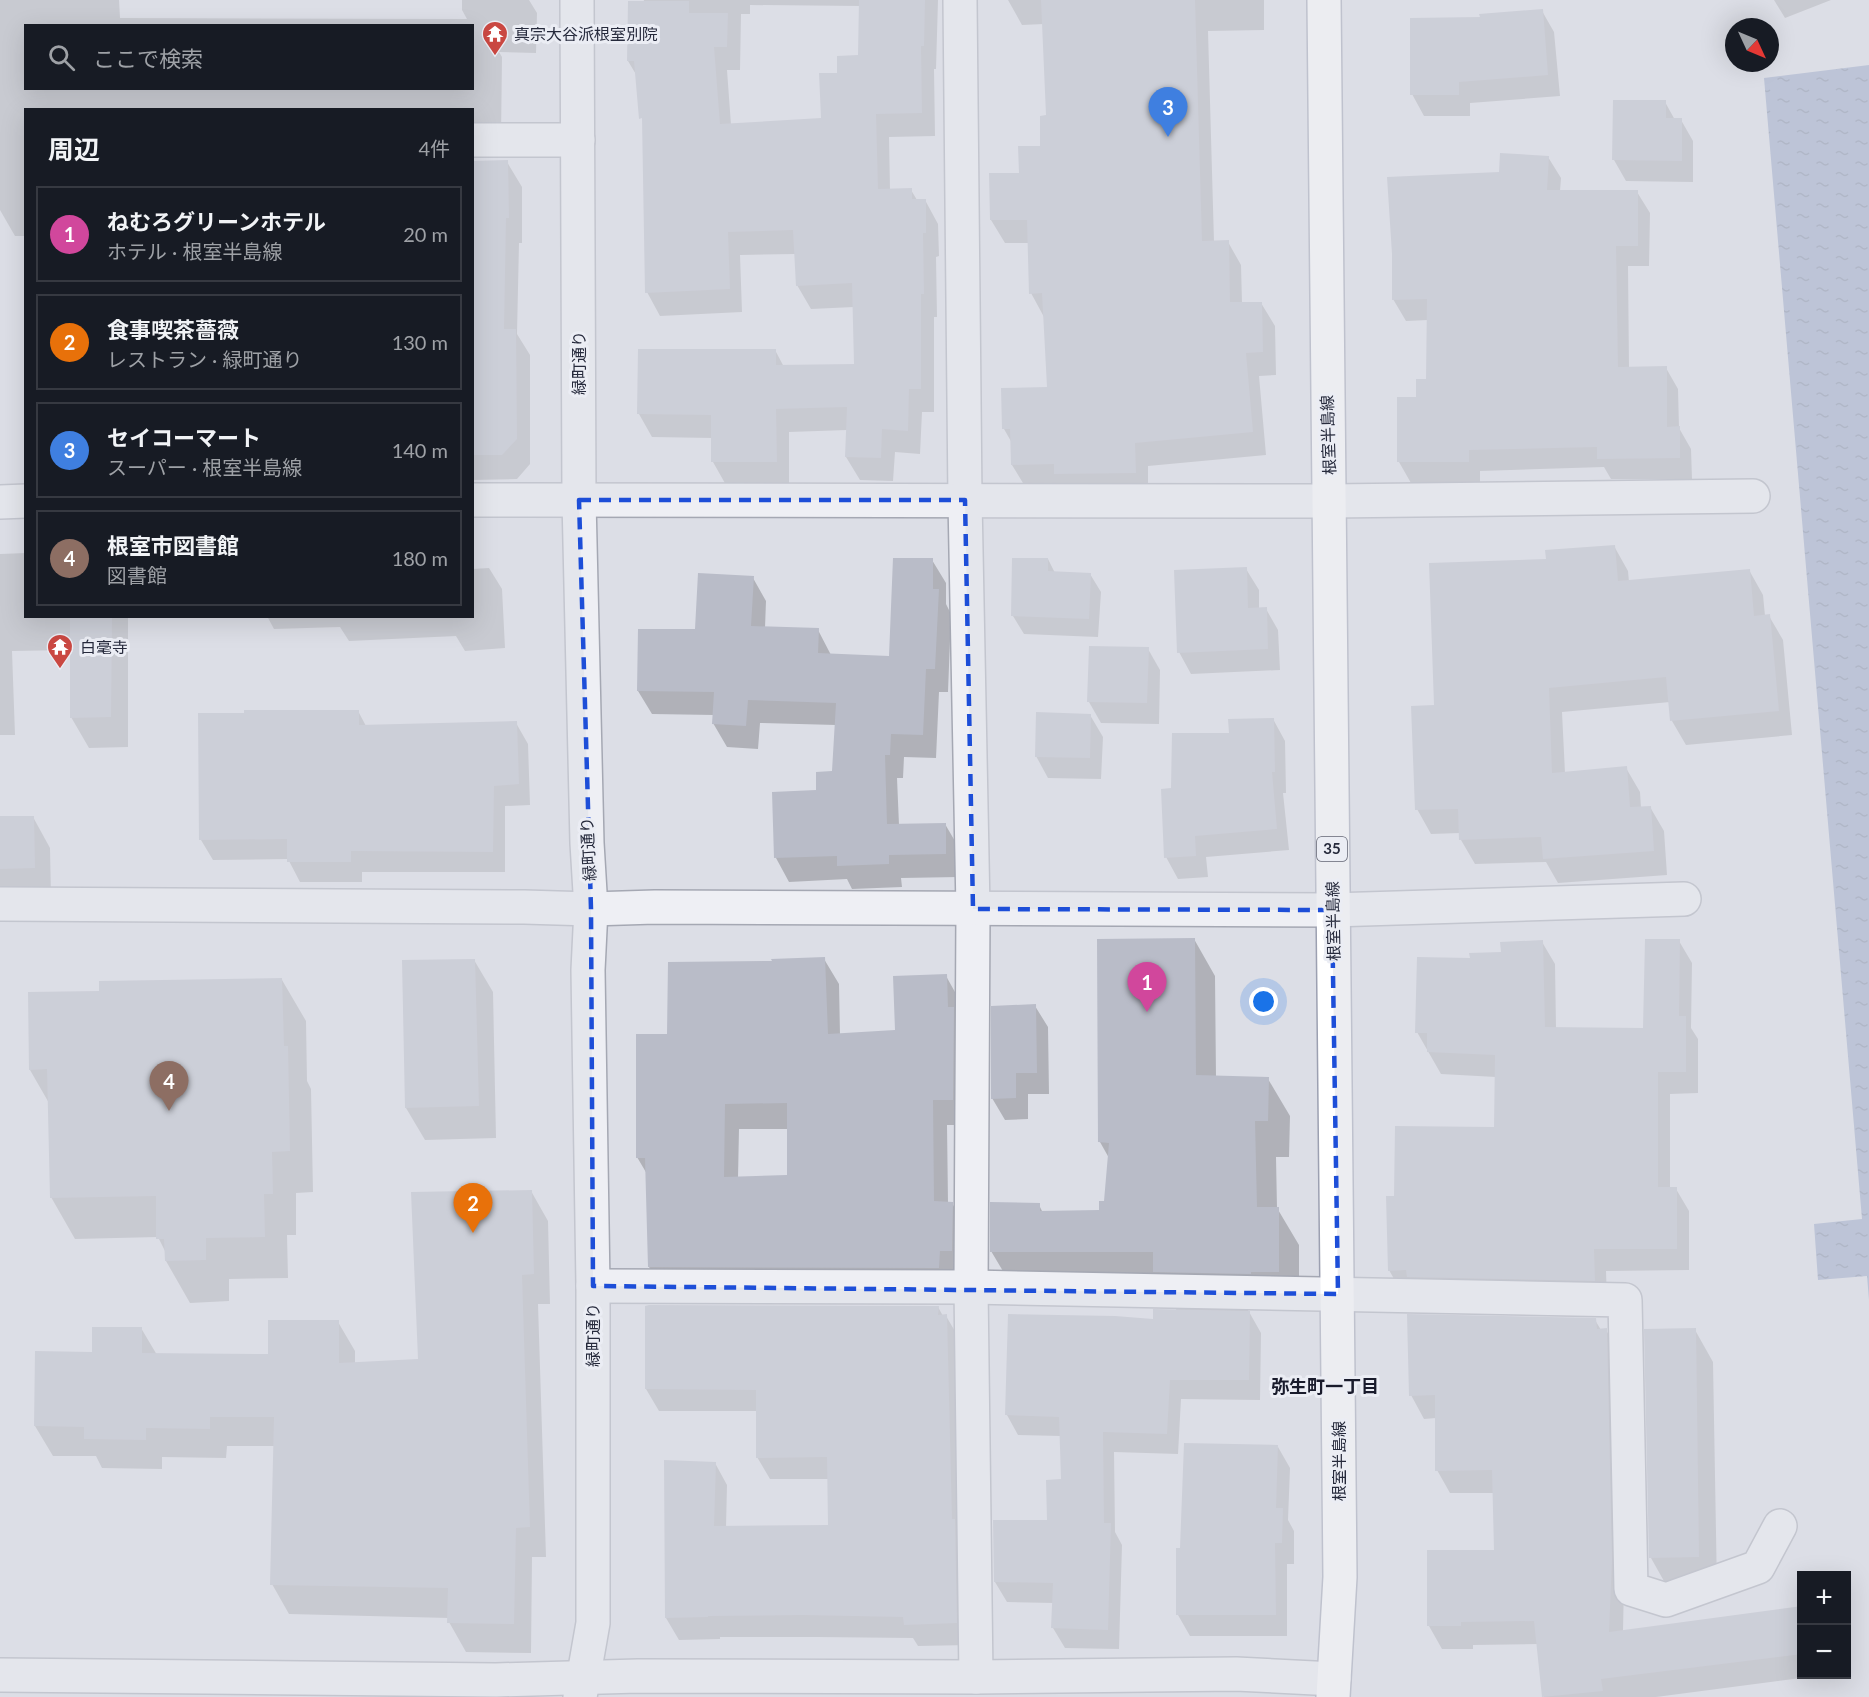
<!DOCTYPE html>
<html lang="ja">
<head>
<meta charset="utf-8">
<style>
	body { margin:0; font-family:Lato,"Noto Sans JP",sans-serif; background:#20242c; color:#f1f3f6 }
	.controls { position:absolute; right:18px; bottom:18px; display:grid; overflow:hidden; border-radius:0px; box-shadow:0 6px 24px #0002 }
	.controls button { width:54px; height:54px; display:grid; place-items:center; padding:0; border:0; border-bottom:2px solid #363941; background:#171b24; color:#f1f3f6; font:30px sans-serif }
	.compass { position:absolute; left:1725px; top:18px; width:54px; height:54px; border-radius:50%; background:#171b24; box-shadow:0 6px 24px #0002; rotate:134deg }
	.you { position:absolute; left:1264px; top:1002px; width:21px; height:21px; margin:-15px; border:4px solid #fff; border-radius:50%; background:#1a73e8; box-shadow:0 0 0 9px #1a73e833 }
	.badge { display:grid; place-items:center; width:39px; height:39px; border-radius:50%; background:#ca4842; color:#fff; font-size:20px; font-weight:700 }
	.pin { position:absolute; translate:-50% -50px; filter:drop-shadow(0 2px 3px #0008) }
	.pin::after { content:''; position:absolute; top:32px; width:21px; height:18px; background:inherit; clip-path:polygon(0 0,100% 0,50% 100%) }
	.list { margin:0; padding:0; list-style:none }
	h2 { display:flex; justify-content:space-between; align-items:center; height:78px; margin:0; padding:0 24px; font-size:26px }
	h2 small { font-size:20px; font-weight:400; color:#9ea1a6 }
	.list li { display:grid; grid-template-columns:39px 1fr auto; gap:18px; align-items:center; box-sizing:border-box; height:96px; margin:0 12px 12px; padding:0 12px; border:2px solid #363941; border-radius:0px }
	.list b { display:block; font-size:22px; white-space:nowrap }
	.list p { margin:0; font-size:20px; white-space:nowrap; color:#9ea1a6 }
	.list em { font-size:20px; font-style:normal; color:#9ea1a6 }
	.icon { flex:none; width:33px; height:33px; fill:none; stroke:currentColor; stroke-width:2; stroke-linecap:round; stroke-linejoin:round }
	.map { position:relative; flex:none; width:1869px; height:1697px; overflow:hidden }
	.search { position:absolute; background:#171b24; box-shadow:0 6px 24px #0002; left:24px; top:24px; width:450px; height:66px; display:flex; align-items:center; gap:15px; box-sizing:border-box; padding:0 21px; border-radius:0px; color:#9ea1a6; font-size:22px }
	.panel { position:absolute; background:#171b24; box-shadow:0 6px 24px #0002; left:24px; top:108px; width:450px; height:510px; border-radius:0px }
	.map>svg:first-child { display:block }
	.water { fill:url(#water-ripples) }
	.shadow { fill:#0003; fill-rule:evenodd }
	.building { fill:#b9bcc8; fill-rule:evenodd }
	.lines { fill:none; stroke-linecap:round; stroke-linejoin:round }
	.minor-casing { stroke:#a5a8b3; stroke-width:36 }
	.major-casing { stroke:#9ca0b1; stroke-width:36 }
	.minor { stroke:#eeeff4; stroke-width:33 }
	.major { stroke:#fff; stroke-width:33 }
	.marked { fill:none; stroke:#1d4ed8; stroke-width:4.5; stroke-dasharray:12 8; stroke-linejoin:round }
	.labels { text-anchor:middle; stroke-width:6; stroke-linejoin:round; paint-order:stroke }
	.shield { fill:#ebedf4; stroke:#616473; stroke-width:1.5 }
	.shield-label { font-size:15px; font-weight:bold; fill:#262a3c }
	.poi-label { font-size:16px; fill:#262a3c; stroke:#ebedf4; text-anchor:start }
	.street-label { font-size:16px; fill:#262a3c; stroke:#ebedf4 }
	.neighbourhood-label { font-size:18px; font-weight:bold; fill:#191b2c; stroke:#ebedf4 }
</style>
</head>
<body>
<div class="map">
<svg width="1869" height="1697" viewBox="0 0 1869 1697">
	<defs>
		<pattern id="water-ripples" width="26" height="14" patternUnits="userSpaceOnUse" patternTransform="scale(1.5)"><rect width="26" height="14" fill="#97a5c6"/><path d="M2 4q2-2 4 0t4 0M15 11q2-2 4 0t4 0" fill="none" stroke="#7b87a2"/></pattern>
	</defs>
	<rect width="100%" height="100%" fill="#dcdee6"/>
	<path class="water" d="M1869 65V1300L1867 1276 1818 1280 1814 1224 1862 1219 1764 78Z"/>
	<g class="shadow">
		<path d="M0 0H119L120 18 467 19 462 10V0H529L537 13 536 53 499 52 502 57 501 137H472V110H26V236H15L0 210ZM26 26H472V88H26Z"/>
		<path d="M644 0H944H938L936 69H934L935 136 889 137 890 190H911L917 200H925L938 224 939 256 936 257 937 317H934V412H922L920 454 895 452 893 481 860 480 846 457 847 430 789 432V485H726L713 462V438L652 437 639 414 775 350 784 367 855 365 854 307 811 309 797 285 795 254 740 255 742 312 660 316 647 292 652 160 637 76 628 61ZM750 5 861 6 859 56 838 75 822 119 731 125 727 70H740L741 14H750Z"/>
		<path d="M1008 0H1264V30L1208 31 1214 242H1228L1241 265 1242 303H1261L1275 326 1276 375 1259 376 1266 455 1148 466V496L1026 488 1012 465V443L1004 429 1003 390 1049 389 1044 317 1031 293 1029 243H1005L991 220 1020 175 1042 147 1048 117 1044 24 1022 25Z"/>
		<path d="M1774 0H1831L1785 18Z"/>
		<path d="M1542 11 1554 32 1560 96 1470 103V116H1424L1412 94 1481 19Z"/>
		<path d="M1665 102 1675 120H1681L1693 141V182L1626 181 1614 160Z"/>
		<path d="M1548 157 1561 178 1560 191 1637 192 1650 213 1649 266H1628L1629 368H1666L1678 389 1679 428 1691 449 1692 479H1611L1604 467 1480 471V483H1411L1399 462 1418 399 1427 381 1428 320 1406 321 1393 299 1501 174Z"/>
		<path d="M472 162H507L522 187V243H519L517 334 530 355V464L517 479 472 480Z"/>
		<path d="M1614 546 1628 571 1629 582 1749 570 1763 595 1765 616H1769L1783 640 1792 735 1686 745 1672 721 1670 702 1562 712 1565 773 1626 768 1640 792 1641 808 1650 807 1664 831 1667 875 1558 883 1546 862 1475 864 1461 840 1460 833 1431 834 1417 809 1436 706 1547 560Z"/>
		<path d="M26 553V616H128V747L89 748 71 717V650L12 651 15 735H0V554Z"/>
		<path d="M1048 559 1055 573 1090 574 1101 592 1098 637 1024 634 1013 616Z"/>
		<path d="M932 560 946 583V604L951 614 948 692H939L936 758 904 757 903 778H897L899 825 945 824 959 848V877L901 878 902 887 852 889 847 879 789 882 776 858 773 793 818 791 833 772 836 725 760 723 758 749 727 747 713 723 714 715 652 714 638 691 753 578 766 601 765 628 818 630 831 655 891 657Z"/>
		<path d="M489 568 502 589 505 648 465 651 456 636 349 641 340 627 274 629 267 616H472V569Z"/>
		<path d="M1246 569 1259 590V609H1266L1278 630 1280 670 1191 674 1179 652Z"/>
		<path d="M1148 649 1160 670 1159 724 1101 723 1089 702Z"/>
		<path d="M358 711 366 726 516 723 528 744 530 805 505 806V872H362V882H300L288 859 213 860 201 840Z"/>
		<path d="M1090 715 1103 737 1101 779 1048 778 1036 756Z"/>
		<path d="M1273 719 1285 741 1286 793H1283L1289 850 1206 857 1208 877 1178 879 1166 857 1173 790 1230 735Z"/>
		<path d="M33 817 50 848 51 898 0 899V818Z"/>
		<path d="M1194 939 1215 976 1216 1077 1268 1079 1290 1116 1289 1157H1276L1277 1208 1299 1245V1309L1248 1310 1261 1333 1260 1400 1181 1399 1178 1454 1114 1452 1115 1532 1122 1545 1119 1649 1065 1648 1053 1628 1054 1603 1007 1602 995 1582 1048 1522 1063 1481 1061 1436 1018 1435 1007 1415 1154 1321 1177 1311 1164 1289 1013 1288 991 1251 1039 1205 1043 1213 1100 1212 1106 1203 1109 1158 1100 1142Z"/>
		<path d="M1679 941 1692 963 1691 1028 1698 1039V1093L1670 1094V1189H1676L1689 1211V1270L1606 1271 1607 1302 1402 1293 1389 1270 1396 1198 1495 1128 1496 1077 1441 1074 1417 1032 1471 960 1502 953 1542 942 1555 964 1556 1028 1645 1030Z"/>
		<path d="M824 959 839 984 840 1035 896 1031 946 976 960 1001 967 1125H947L948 1203H952L966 1229V1276L664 1292 649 1267 647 1174 637 1157 669 1035 773 963ZM739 1129H789V1177L738 1178Z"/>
		<path d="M474 960 493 992 496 1138 425 1140 406 1108Z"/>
		<path d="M282 980 306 1021 307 1081 311 1089 313 1192 296 1193V1235H287L288 1278 229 1279V1301L190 1303 166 1261V1253L158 1237 75 1239 51 1197 49 1103 30 1070 101 992Z"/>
		<path d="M1035 1006 1048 1027 1049 1094H1028V1119L1005 1120 992 1098Z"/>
		<path d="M531 1191 548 1221 550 1304H538L546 1557H532L531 1653 466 1652 449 1622V1618L289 1614 272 1584 275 1446H227L226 1458 162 1457V1469L102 1468 96 1456H53L35 1426 93 1353 141 1328 157 1355 269 1356 338 1322 355 1351V1363L420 1360Z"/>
		<path d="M938 1307 943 1316H946L959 1338 969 1645 918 1646 913 1638 816 1637H720V1639L679 1640 666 1618 715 1463 727 1485 726 1528 829 1527V1479H770L757 1457V1411H659L646 1389 647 1308Z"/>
		<path d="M1595 1320 1601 1330H1606L1619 1353 1624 1583 1623 1631 1802 1608V1674H1831L1656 1697H1544L1538 1644 1473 1645V1649H1442L1429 1626 1496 1551 1494 1493H1450L1437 1470 1436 1418 1424 1419 1411 1395Z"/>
		<path d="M1695 1330 1713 1362 1717 1589 1669 1590 1651 1558Z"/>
		<path d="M1278 1447 1290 1468 1288 1520 1294 1531V1564H1287V1636H1190L1178 1615 1182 1550Z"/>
	</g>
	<g class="building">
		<path d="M859 0H925L924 46H921L922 113 876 114 878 189 912 188V199H926V233H923L924 294H921V389H909L908 431 882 429 881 458 845 457 847 407 776 409 777 462H711V415L637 414 638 349H776V365L854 364 852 283 796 286 793 230 728 232 730 289 645 293 642 118 639 119 634 61H627L628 1H689V13H728L727 47H714L720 124 821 118 819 73H837V56L858 55Z"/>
		<path d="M1041 0H1195L1202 241 1229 240 1230 302H1262L1263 352 1246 353 1253 432 1135 443 1136 473 1054 474V464L1011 465 1010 429H1002L1001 388 1047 387 1042 293 1029 294 1027 220H990L989 173H1019L1018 146H1040V116L1046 115Z"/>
		<path d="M1543 9 1548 75 1459 82V95H1410V18L1480 17 1479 14Z"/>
		<path d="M1613 100H1666V118H1682V161L1612 160Z"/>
		<path d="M1500 153 1549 156 1547 190H1638V246H1616L1618 367 1667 366V427L1680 426V458L1597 459V447L1469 450V462H1397V397H1416V379H1426L1427 299 1392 300V254L1387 177 1499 172Z"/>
		<path d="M508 160 509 218H506L504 329H516L517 439 502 455H472V161Z"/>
		<path d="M1615 545 1618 581 1750 569 1754 616 1770 614 1779 711 1670 721 1666 677 1549 688 1552 773 1627 766 1630 807 1651 806 1654 851 1543 859 1541 837 1459 840 1458 809 1415 810 1411 706 1434 705 1429 563 1546 559 1545 550Z"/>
		<path d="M893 558H933V589H939L935 669H926L923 735 891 734 890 755H885L887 824 946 823V854L889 855V864L837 866V856L774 858 772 792 816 790V772L832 771 836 703 748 700 746 726 712 724 714 692 637 691 638 629H695L698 573 754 576 751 626 819 628 818 653 889 656Z"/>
		<path d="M1012 558H1048V571L1091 573 1089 619 1011 616Z"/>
		<path d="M1247 567 1248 608 1267 607 1268 649 1177 653 1174 570Z"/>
		<path d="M70 616H112L111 717 70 718Z"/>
		<path d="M1089 646 1149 647 1147 703 1087 702Z"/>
		<path d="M244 710H359V725L517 721 519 784 494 786 493 852 351 851V862H287V839L199 840 198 713H244Z"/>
		<path d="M1036 712 1091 714 1090 758 1035 757Z"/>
		<path d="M1274 718 1275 772H1272L1277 829 1195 836 1196 856 1164 858 1161 789 1171 788 1172 733H1229L1228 719Z"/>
		<path d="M0 816H34L35 868 0 869Z"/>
		<path d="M1195 938 1196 1075 1269 1077 1268 1121H1255L1257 1207H1279V1272H1251V1274L1153 1272V1252H990V1202L1040 1203V1211L1099 1210V1201H1104L1109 1143 1098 1142 1097 939Z"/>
		<path d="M1645 939H1680L1679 1016H1686V1072H1658V1187H1677V1249H1594L1595 1281 1407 1277 1406 1270 1388 1271 1386 1196H1394L1395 1126 1494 1127 1495 1055 1427 1052V1033H1415L1417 957 1470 958 1469 953 1501 952 1500 942 1543 940 1545 1027 1643 1028Z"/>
		<path d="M825 957 828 1034 895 1030 893 976 947 974 948 1007H954L953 1100H933L934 1201 953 1202 952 1251H940L939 1268 648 1267 645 1158H636V1034H667L668 962 772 961 771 959ZM787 1103V1175L724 1177 725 1104Z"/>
		<path d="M475 959 479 1106 405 1108 402 960Z"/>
		<path d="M282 978 284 1046H288L290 1151 272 1152 273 1194H264L265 1237 206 1238V1260L165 1261 164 1239H156V1196L50 1198 47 1069 29 1070 28 992 99 991V981Z"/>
		<path d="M1036 1004 1037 1073H1016V1098L991 1099V1006Z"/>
		<path d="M532 1190 534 1274 522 1275 530 1527 516 1528 514 1624 447 1623 448 1588 270 1585 274 1417H210V1429L146 1428V1440L84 1439V1427L34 1426 35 1351 92 1352V1327H142V1353L268 1354V1320H339V1363L418 1359 411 1192Z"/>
		<path d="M649 1305 939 1306 938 1315 947 1314 952 1519H955L957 1623 904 1625 903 1617 803 1615 708 1616V1617L665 1618 664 1460 716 1462 714 1526 828 1525 827 1457 756 1458V1390L645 1389V1306Z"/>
		<path d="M1153 1309 1250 1311 1249 1380H1170L1167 1434 1103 1432 1104 1523H1111L1108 1630 1051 1628 1053 1583 994 1582 993 1520H1047L1046 1480 1061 1479 1059 1417 1005 1415 1008 1314 1115 1316 1153 1319Z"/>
		<path d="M1407 1314 1596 1318 1597 1329 1607 1328 1612 1559 1609 1632 1802 1606V1654L1601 1679 1603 1691 1542 1697 1534 1621 1461 1622V1626H1427V1550H1494L1492 1470 1435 1471V1395L1409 1396Z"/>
		<path d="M1696 1328 1699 1557 1649 1558 1644 1329Z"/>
		<path d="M1184 1443 1278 1445 1276 1508H1283L1282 1543H1275L1276 1615H1176V1548H1180Z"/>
	</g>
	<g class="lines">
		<defs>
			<g id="minor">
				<path d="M577 0 579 500 587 843 591 909 588 970 593 1286V1623L580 1697"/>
				<path d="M960 0 965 500 973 909 971 1287 976 1677"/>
				<path d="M472 140H578"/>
				<path d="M472 500 1330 501 1753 496"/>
				<path d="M0 502 26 501"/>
				<path d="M0 904 524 907 591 909 655 907 1332 910 1684 899"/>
				<path d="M593 1286 971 1287 1625 1300 1631 1589 1666 1600 1758 1567 1780 1526"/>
				<path d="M0 1675 496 1680 638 1676 976 1677 1236 1674 1334 1679"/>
			</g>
			<path id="major" d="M1324 0 1340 1577 1333 1697"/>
		</defs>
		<use href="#minor" class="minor-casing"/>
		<use href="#major" class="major-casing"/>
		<use href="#minor" class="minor"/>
		<use href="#major" class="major"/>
	</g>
	<path d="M0 0H1869V1697H0ZM579 500H965L973 909 1332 910 1338 1294 593 1286 591 909Z" fill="#dcdee6" fill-opacity=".55" fill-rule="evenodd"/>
	<path class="marked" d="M579 500H965L973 909 1332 910 1338 1294 593 1286 591 909Z"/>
	<defs>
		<symbol id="temple-pin" viewBox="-11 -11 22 30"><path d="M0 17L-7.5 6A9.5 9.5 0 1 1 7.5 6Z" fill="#ca4842" stroke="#ebedf4"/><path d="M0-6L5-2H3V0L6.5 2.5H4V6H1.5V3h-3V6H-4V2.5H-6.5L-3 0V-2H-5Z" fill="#fff"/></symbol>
	</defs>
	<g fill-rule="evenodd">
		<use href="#temple-pin" x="480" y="19" width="30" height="40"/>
		<use href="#temple-pin" x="45" y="632" width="30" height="40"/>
	</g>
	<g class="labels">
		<rect class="shield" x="1317" y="837" width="30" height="24" rx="4.5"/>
		<g class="shield-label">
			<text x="1332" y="854">35</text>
		</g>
		<g class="poi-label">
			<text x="514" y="40">真宗大谷派根室別院</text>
			<text x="80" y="653">白毫寺</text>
		</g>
		<g class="street-label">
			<text transform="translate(579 363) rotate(-90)" y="6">緑町通り</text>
			<text transform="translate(1328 435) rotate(-92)" y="6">根室半島線</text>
			<text transform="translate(588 849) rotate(-93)" y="6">緑町通り</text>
			<text transform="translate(1333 921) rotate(-91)" y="6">根室半島線</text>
			<text transform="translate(593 1335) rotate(-90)" y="6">緑町通り</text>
			<text transform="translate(1339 1461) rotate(-90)" y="6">根室半島線</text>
		</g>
		<g class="neighbourhood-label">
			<text x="1325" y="1393">弥生町一丁目</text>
		</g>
	</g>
</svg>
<div class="controls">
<button>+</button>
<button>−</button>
</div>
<svg class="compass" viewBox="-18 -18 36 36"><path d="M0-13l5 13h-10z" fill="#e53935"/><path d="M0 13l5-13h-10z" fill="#9ea1a6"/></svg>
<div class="you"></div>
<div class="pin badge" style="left:1147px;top:1012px;background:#d1479c">1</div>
<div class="pin badge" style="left:473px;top:1233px;background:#e8710a">2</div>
<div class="pin badge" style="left:1168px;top:137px;background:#3f7fe0">3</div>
<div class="pin badge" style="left:169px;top:1111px;background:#8d6e63">4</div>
<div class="search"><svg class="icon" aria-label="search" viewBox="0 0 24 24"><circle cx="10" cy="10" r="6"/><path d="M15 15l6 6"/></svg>ここで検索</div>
<section class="panel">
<h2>周辺<small>4件</small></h2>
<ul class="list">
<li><span class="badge" style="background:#d1479c">1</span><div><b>ねむろグリーンホテル</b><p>ホテル · 根室半島線</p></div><em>20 m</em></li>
<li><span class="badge" style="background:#e8710a">2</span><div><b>食事喫茶薔薇</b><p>レストラン · 緑町通り</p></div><em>130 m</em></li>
<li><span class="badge" style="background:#3f7fe0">3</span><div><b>セイコーマート</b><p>スーパー · 根室半島線</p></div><em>140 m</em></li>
<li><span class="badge" style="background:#8d6e63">4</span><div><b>根室市図書館</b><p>図書館</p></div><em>180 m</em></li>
</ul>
</section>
</div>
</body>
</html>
